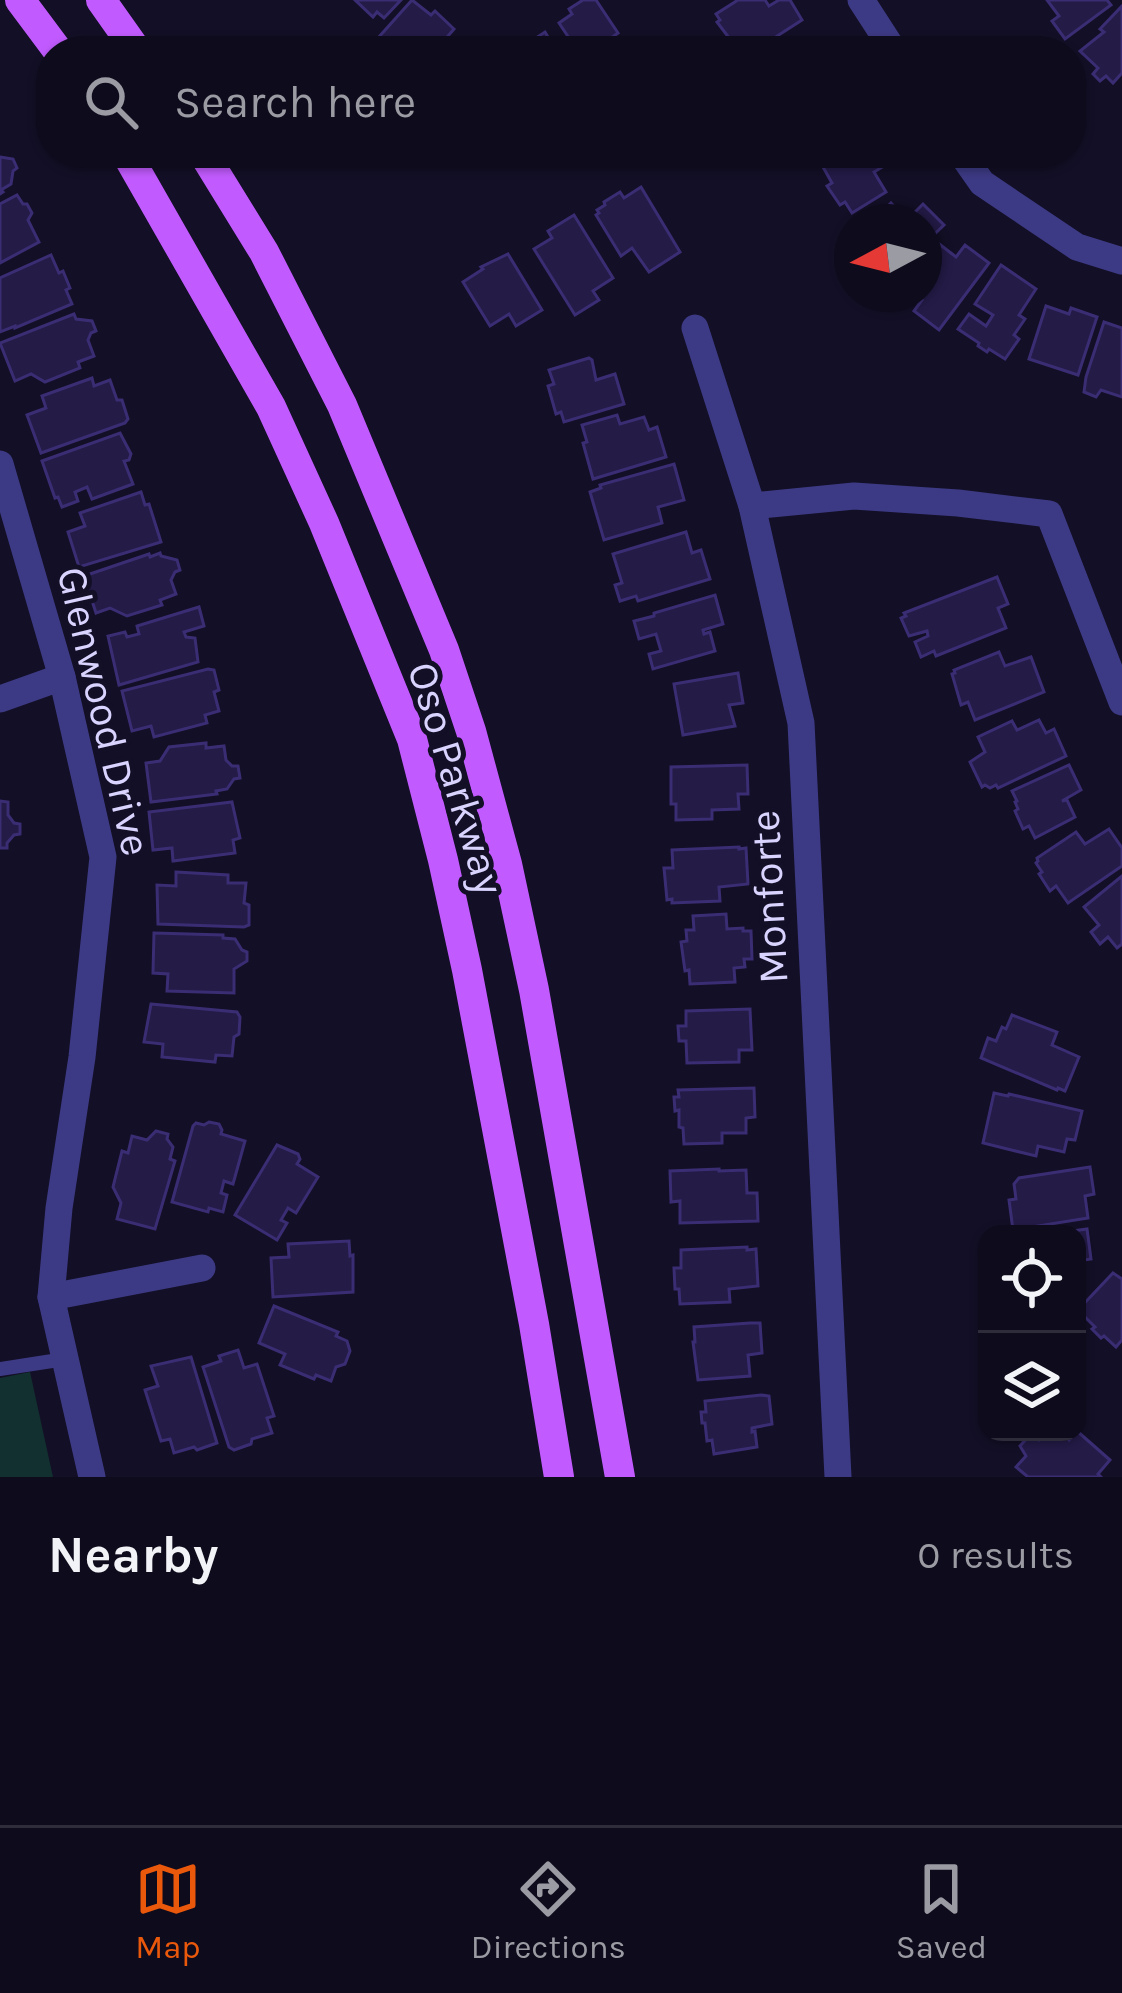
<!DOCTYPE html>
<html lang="en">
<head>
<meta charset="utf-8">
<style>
	body { margin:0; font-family:Karla,sans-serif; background:#1c1929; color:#f1f3f6 }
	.controls { position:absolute; right:36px; bottom:36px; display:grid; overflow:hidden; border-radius:24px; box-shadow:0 3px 9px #0004 }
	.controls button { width:108px; height:108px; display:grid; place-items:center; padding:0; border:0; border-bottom:3px solid #2e2b3b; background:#0e0b1c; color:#f1f3f6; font:60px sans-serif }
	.compass { position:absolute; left:834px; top:204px; width:108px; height:108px; border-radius:50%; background:#0e0b1c; box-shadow:0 3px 9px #0004; rotate:263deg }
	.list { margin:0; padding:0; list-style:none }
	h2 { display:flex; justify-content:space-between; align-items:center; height:156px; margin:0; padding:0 48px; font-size:51px }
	h2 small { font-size:39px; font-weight:400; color:#9b9ba3 }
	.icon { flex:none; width:66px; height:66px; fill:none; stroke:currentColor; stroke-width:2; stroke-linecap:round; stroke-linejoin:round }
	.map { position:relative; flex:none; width:1122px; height:1477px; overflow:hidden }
	.search { position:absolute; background:#0e0b1c; box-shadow:0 3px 9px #0004; left:36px; right:36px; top:36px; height:132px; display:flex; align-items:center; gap:30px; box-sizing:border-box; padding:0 42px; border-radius:48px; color:#9b9ba3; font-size:45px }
	.sheet { height:348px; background:#0e0b1c }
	nav { display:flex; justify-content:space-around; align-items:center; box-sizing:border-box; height:168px; border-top:3px solid #2e2b3b; background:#0e0b1c; font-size:33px; color:#9b9ba3 }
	nav a { display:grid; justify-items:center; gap:6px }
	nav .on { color:#ea580c }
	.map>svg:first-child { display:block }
	.green { fill:#12302f }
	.building { fill:#241b47; stroke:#3b2d73; stroke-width:3 }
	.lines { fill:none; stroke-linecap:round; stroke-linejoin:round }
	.lane { stroke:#3d3a85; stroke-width:14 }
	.street { stroke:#3d3a85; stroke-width:27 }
	.primary { stroke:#c25bff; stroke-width:30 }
	.labels { text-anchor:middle; stroke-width:10; stroke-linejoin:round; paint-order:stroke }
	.street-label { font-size:42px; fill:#d9d4ff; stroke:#130f26 }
</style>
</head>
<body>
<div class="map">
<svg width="1122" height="1477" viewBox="0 0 1122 1477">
	<rect width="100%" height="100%" fill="#130f26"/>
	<path class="green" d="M30 1372 53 1477H0V1378Z"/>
	<g class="building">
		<path d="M355 0H401L384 18 377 12 373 17Z"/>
		<path d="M412 0 431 15 435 11 454 29 435 51H374L382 42 378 38Z"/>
		<path d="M583 0H596L618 33 601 45 604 51H568L566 48 573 44 559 23 572 14 569 9Z"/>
		<path d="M738 0H765L769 6 779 0H790L802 20 754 51H739L717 22 720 20 716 14Z"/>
		<path d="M1047 0H1107L1111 5 1065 39 1052 21 1059 16Z"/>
		<path d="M1122 6V73L1113 83 1106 76 1100 81 1093 74 1098 68 1080 51 1104 32 1100 29Z"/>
		<path d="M545 32 556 51H521L519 49Z"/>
		<path d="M846 153H883L889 163 874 172 886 192 852 213 845 202 840 205 827 186 832 183 823 167Z"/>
		<path d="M0 157 13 159 17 168 13 171 11 184 1 190 3 192 0 194Z"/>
		<path d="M641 187 680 252 649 272 632 248 621 256 596 215 599 213 597 210 605 205 604 202 620 192 624 198Z"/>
		<path d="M17 195 23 204H27L32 213 28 220 39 242 0 263V204Z"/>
		<path d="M891 203 907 220 923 204 944 225 924 244V222H872Z"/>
		<path d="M574 215 613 278 593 291 599 300 575 315 534 249 552 238 548 231Z"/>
		<path d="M938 243 956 257 965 245 989 263 939 330 914 311 922 300 914 294H924V262Z"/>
		<path d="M508 254 542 310 516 326 509 314 490 326 463 282 483 269 481 267Z"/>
		<path d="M51 255 59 273 63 271 70 288 66 290 72 304 15 328V326L0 332V278Z"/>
		<path d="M1001 265 1036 289 1019 315 1025 319 1014 335 1019 339 1005 359 989 349 987 352 978 346 979 343 958 329 969 314 986 326 993 315 975 304Z"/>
		<path d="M1046 306 1069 314 1071 308 1097 317 1078 375 1029 359Z"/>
		<path d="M74 314 76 319 92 321 96 331 91 333 88 340 94 356 78 362 80 368 45 382 31 374 15 381 0 343Z"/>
		<path d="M1104 322 1122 328V397L1101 390 1096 397 1084 392 1086 377Z"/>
		<path d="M589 358 592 360 596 380 615 374 624 404 564 422 561 412 556 414 548 386 554 384 549 370Z"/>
		<path d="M92 378 94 386 110 380 117 400H122L128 419 125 423 41 453 27 415 46 408 42 396Z"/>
		<path d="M617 415 620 424 644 417 649 430 657 427 666 457 593 479 583 443 587 442 582 425Z"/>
		<path d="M120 433 131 454 129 460 124 461 133 484 92 499 87 487 75 492 78 501 62 507 58 497 55 498 42 461Z"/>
		<path d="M674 464 684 500 658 507 662 523 604 540 590 492 601 488 600 485Z"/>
		<path d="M141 492 145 505 149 504 161 542 79 567 68 532 85 526 80 513Z"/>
		<path d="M686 532 692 553 701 550 710 579 638 601 636 596 620 601 615 585 622 583 613 554Z"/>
		<path d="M160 553 161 556 177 560 180 570 175 572 171 580 176 594 160 600 162 605 127 616 110 608 96 613 84 576 149 554 150 557Z"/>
		<path d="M997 577 1008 604 998 608 1006 628 936 656 934 651 921 657 915 642 928 636 927 631 909 636 901 618 906 616 904 613Z"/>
		<path d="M715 595 723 624 703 630 704 634 710 632 715 651 653 669 649 654 661 651 656 634 639 639 634 621 654 616V613Z"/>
		<path d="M199 607 204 626 184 632 186 637 195 638 198 662 119 685 108 636 125 632 127 637 139 634 137 626Z"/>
		<path d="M999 652 1005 666 1031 657 1044 692 975 720 968 702 961 705 952 674 955 673 954 670Z"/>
		<path d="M208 669 214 670 219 690 214 692 219 711 205 715 207 723 154 737 151 726 132 731 122 691Z"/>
		<path d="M738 673 743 703 729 705 735 726 683 735 674 684Z"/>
		<path d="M1039 720 1046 733 1054 729 1066 756 998 788 996 785 990 788 985 785 982 787 970 762 985 752 978 737 1012 721 1017 730Z"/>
		<path d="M206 743V748L224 746 226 760 232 766H238L240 778 234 779 227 789 216 791 217 794 151 802 146 763 160 761 169 747Z"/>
		<path d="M747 765 748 794H738L739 809 712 810V819L676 820V804H671V767Z"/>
		<path d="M1069 765 1081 790 1062 801 1067 800 1075 817 1035 838 1029 826 1023 829 1015 811 1018 809 1015 802 1017 801 1012 791Z"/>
		<path d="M0 801 8 802V815L14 823 20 824V834L14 835 7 843V848H0Z"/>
		<path d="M232 802 240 838 233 840 235 853 173 861 172 848 153 850 149 812Z"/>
		<path d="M1109 829 1122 848V866L1068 903 1056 886 1050 891 1039 874 1042 872 1036 863 1038 861 1037 858 1076 832 1085 844Z"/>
		<path d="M739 847V849L746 848 748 884 719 887 720 901 672 903V899L667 900 664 868H673L672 850Z"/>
		<path d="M176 872 228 875V883H246L244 903 249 905V925L244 927 158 924 157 885 176 886Z"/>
		<path d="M1122 876V944L1117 948 1108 937 1100 944 1091 932 1099 925 1084 907Z"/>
		<path d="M726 914 727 929 743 928V931H751L752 959H744L745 967 734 968 735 982 690 984 689 970 685 971 681 942 687 941 686 930H694L693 916Z"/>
		<path d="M154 933 223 935V938L235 939 242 950 247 952V961L234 969V993L167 991 168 974 153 973Z"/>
		<path d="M151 1004 237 1012 240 1017 239 1034 234 1037 232 1056 216 1055 215 1062 162 1057 163 1044 144 1042Z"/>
		<path d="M750 1009 752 1050H739V1062L687 1063 686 1041H679L678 1026H686V1011Z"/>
		<path d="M1012 1015 1057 1032 1052 1045 1079 1057 1065 1091 1058 1088 1057 1090 981 1058 988 1038 996 1041 1002 1027 1006 1029Z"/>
		<path d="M754 1088 755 1117 746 1118V1133H722V1143L684 1144 683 1128 679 1127V1110L675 1111 674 1097H679L678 1090Z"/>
		<path d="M994 1093 1008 1096 1009 1094 1082 1111 1075 1140 1067 1139 1064 1152 1038 1146 1036 1156 983 1143Z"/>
		<path d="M209 1122 219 1124 222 1130 221 1134 245 1141 233 1184 224 1181 221 1193 227 1195 223 1212 209 1208 208 1212 172 1202 193 1126 196 1123 204 1125Z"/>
		<path d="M156 1131 168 1134 167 1139 173 1147 170 1159 175 1161 155 1229 117 1219 121 1203 113 1187 122 1151 128 1153 132 1136 147 1140Z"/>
		<path d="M277 1145 298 1154 300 1159 297 1164 318 1177 296 1213 288 1208 281 1220 287 1223 277 1240 235 1215Z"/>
		<path d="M1090 1167 1094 1194 1085 1196 1088 1218 1013 1230 1009 1200 1016 1199 1014 1184 1019 1178Z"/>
		<path d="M719 1169V1171L746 1170 747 1193H757L758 1221 680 1223V1201L671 1202 670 1171Z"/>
		<path d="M1087 1229 1091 1259 1077 1261V1234H1050Z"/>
		<path d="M349 1241 350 1256 353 1255V1292L273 1297 271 1258 289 1257 288 1244Z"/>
		<path d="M747 1247V1250L756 1249 758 1286 729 1289 730 1302 680 1304 679 1289H675L674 1268H681V1250Z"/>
		<path d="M1113 1273 1122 1279V1340L1116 1347 1104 1336 1101 1338 1092 1329 1095 1327 1078 1310Z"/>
		<path d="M274 1306 338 1332 336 1336 347 1341 350 1351 345 1364 336 1367 331 1381 316 1375 314 1379 280 1365 285 1354 259 1343Z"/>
		<path d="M750 1323H760L762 1353 748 1355 750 1376 698 1380 693 1342H695L694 1327Z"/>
		<path d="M238 1350 244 1368 257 1364 274 1416 267 1418 272 1433 252 1439 251 1444 234 1450 229 1447 203 1367 221 1361 219 1356Z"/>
		<path d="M191 1357 217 1443 197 1450 194 1447 174 1453 170 1439 161 1441 145 1390 158 1386 151 1366Z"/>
		<path d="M761 1395 769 1396 772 1424 752 1428V1432L755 1431 757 1447 714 1454 712 1440 707 1441 705 1423H702L701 1412H706L705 1401Z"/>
		<path d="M1077 1431 1110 1460 1098 1474 1101 1477H1028L1016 1467 1026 1456 1020 1446 1029 1436 1039 1440 1046 1432H1059L1069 1440Z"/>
	</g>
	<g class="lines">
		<path class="lane" d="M0 1369 65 1359"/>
		<g class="street">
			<path d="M861 0 894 51"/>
			<path d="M961 153 982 183 1077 247 1122 261"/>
			<path d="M695 328 752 506 801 723 838 1477"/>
			<path d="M0 464 62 677 103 857 82 1057 59 1208 51 1297 92 1477"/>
			<path d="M752 506 854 496 958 503 1049 514 1122 702"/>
			<path d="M0 699 62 677"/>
			<path d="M51 1297 202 1268"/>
		</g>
		<g class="primary">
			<path d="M20 0 58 51"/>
			<path d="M101 0 137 51"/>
			<path d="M126 153 271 407 324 523 412 739 443 860 467 970 534 1324 559 1477"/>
			<path d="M203 153 264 252 342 405 444 650 471 731 507 864 534 990 620 1477"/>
		</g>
	</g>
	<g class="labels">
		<g class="street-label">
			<text transform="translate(105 711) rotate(77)" y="15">Glenwood Drive</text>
			<text transform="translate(457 778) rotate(73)" y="15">Oso Parkway</text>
			<text transform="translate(768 897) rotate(-93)" y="15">Monforte</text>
		</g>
	</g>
</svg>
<div class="controls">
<button><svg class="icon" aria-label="locate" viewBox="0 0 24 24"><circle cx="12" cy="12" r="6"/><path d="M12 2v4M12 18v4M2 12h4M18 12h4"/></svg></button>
<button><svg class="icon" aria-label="layers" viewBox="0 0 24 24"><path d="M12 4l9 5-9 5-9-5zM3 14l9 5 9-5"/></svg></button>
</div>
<svg class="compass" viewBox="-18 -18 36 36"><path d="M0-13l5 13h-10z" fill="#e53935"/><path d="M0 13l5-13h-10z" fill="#9b9ba3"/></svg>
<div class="search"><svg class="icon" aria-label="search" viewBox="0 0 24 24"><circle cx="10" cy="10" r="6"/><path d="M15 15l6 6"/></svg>Search here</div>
</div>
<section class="sheet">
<h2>Nearby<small>0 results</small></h2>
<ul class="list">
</ul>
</section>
<nav>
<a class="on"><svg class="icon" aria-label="map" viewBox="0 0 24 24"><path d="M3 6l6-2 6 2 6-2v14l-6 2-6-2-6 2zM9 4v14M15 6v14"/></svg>Map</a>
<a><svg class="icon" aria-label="directions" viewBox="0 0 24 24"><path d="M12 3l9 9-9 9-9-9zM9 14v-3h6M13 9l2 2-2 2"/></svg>Directions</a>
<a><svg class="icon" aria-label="saved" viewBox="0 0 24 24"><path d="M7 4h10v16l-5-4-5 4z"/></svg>Saved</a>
</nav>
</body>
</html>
